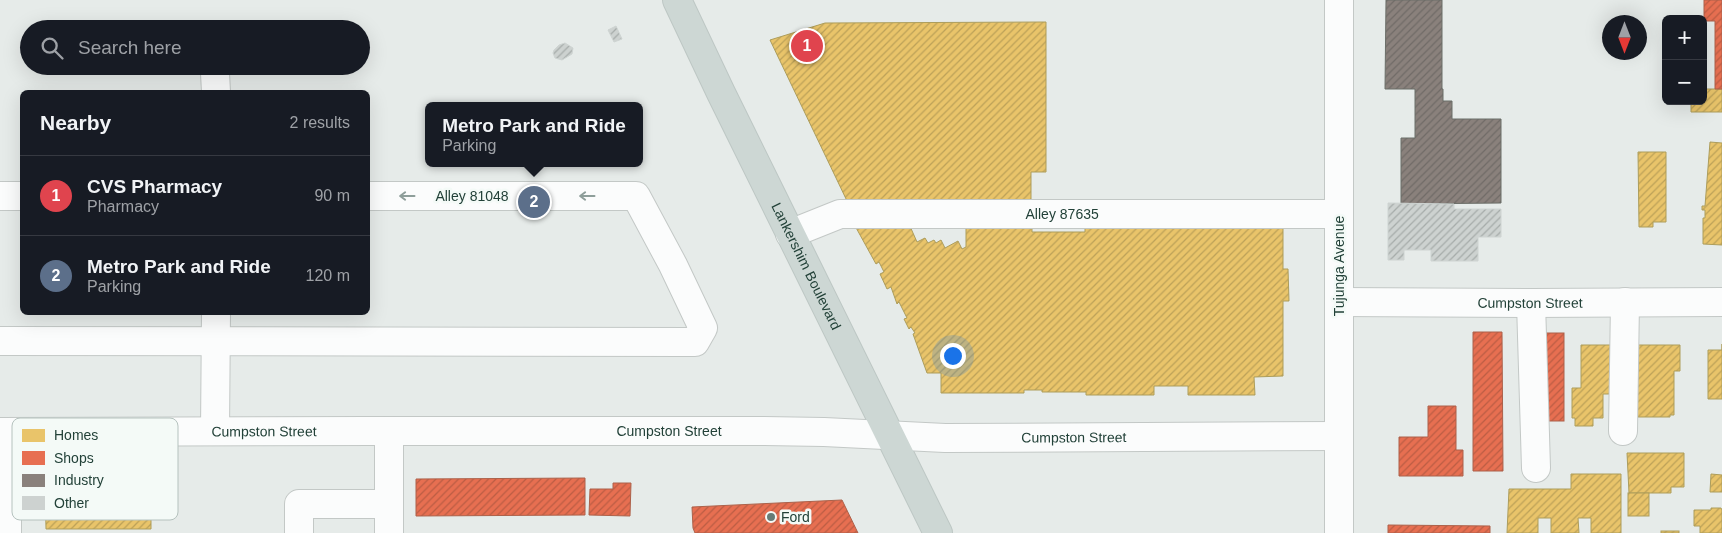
<!DOCTYPE html>
<html lang="en">
<head>
<meta charset="utf-8">
<style>
	body { margin:0; font-family:Helvetica,sans-serif; background:#20242c; color:#f1f3f6 }
	.controls { position:absolute; right:15px; top:15px; display:grid; overflow:hidden; border-radius:8px; box-shadow:0 5px 20px #0002 }
	.controls button { width:45px; height:45px; display:grid; place-items:center; padding:0; border:0; border-bottom:1px solid #363941; background:#171b24; color:#f1f3f6; font:25px sans-serif }
	.compass { position:absolute; left:1602px; top:15px; width:45px; height:45px; border-radius:50%; background:#171b24; box-shadow:0 5px 20px #0002; rotate:180deg }
	.you { position:absolute; left:952px; top:355px; width:18px; height:18px; margin:-12px; border:4px solid #fff; border-radius:50%; background:#1a73e8; box-shadow:0 0 0 8px #1a73e833 }
	.badge { display:grid; place-items:center; width:32px; height:32px; border-radius:50%; background:#677c76; color:#fff; font-size:16px; font-weight:700 }
	.pin { position:absolute; translate:-50% -50%; border:2px solid #fff; box-shadow:0 1px 5px #0006 }
	.popup { position:absolute; left:425px; top:102px; width:218px; height:65px; box-sizing:border-box; display:grid; place-content:center; border-radius:8px; background:#171b24; filter:drop-shadow(0 1px 4px #0005); font-size:16px; white-space:nowrap; color:#9ea1a6 }
	.popup b { font-size:19px; color:#f1f3f6 }
	.popup::after { content:''; position:absolute; left:50%; top:100%; margin-left:-10px; border:10px solid transparent; border-top-color:#171b24 }
	.list { margin:0; padding:0; list-style:none }
	h2 { display:flex; justify-content:space-between; align-items:center; height:65px; margin:0; padding:0 20px; font-size:21px }
	h2 small { font-size:16px; font-weight:400; color:#9ea1a6 }
	.list li { display:grid; grid-template-columns:32px 1fr auto; gap:15px; align-items:center; box-sizing:border-box; height:80px; padding:0 20px; border-top:1px solid #363941 }
	.list b { display:block; font-size:19px; white-space:nowrap }
	.list p { margin:0; font-size:16px; white-space:nowrap; color:#9ea1a6 }
	.list em { font-size:16px; font-style:normal; color:#9ea1a6 }
	.icon { flex:none; width:28px; height:28px; fill:none; stroke:currentColor; stroke-width:2; stroke-linecap:round; stroke-linejoin:round }
	.map { position:relative; flex:none; width:1722px; height:533px; overflow:hidden }
	.search { position:absolute; background:#171b24; box-shadow:0 5px 20px #0002; left:20px; top:20px; width:350px; height:55px; display:flex; align-items:center; gap:12px; box-sizing:border-box; padding:0 18px; border-radius:28px; color:#9ea1a6; font-size:19px }
	.panel { position:absolute; background:#171b24; box-shadow:0 5px 20px #0002; left:20px; top:90px; width:350px; height:225px; border-radius:8px }
	.map>svg:first-child { display:block }
	.homes { fill:url(#homes-hatch); stroke:#ad9d5b }
	.shops { fill:url(#shops-hatch); stroke:#ac614a }
	.industry { fill:url(#industry-hatch); stroke:#6b6e68 }
	.building { fill:url(#building-hatch); stroke:#ced4d2 }
	.lines { fill:none; stroke-linecap:round; stroke-linejoin:round }
	.minor-casing { stroke:#c3c8c6; stroke-width:30 }
	.major-casing { stroke:#bdc7c4; stroke-width:30 }
	.minor { stroke:#fbfcfc; stroke-width:28 }
	.major { stroke:#cdd7d4; stroke-width:28 }
	.oneway { stroke:#8e9e9a }
	.poi-dot { fill:#677c76; stroke:#f4faf7; stroke-width:2 }
	.labels { text-anchor:middle; stroke-width:5; stroke-linejoin:round; paint-order:stroke }
	.street-label { font-size:14px; fill:#224138; stroke:#f4faf7 }
	.poi-label { font-size:14px; fill:#224138; stroke:#f4faf7; text-anchor:start }
	.key { fill:#f4faf7; stroke:#b5c2be; stroke-width:1 }
	.key-label { font-size:14px; fill:#224138 }
</style>
</head>
<body>
<div class="map">
<svg width="1722" height="533" viewBox="0 0 1722 533">
	<defs>
		<pattern id="homes-hatch" width="6" height="6" patternUnits="userSpaceOnUse" patternTransform="scale(1.25)"><rect width="6" height="6" fill="#e9c46a"/><path d="M-1 1l2-2M0 6l6-6M5 7l2-2" fill="none" stroke="#bca158"/></pattern>
		<pattern id="shops-hatch" width="6" height="6" patternUnits="userSpaceOnUse" patternTransform="scale(1.25)"><rect width="6" height="6" fill="#e76f51"/><path d="M-1 1l2-2M0 6l6-6M5 7l2-2" fill="none" stroke="#bb5d44"/></pattern>
		<pattern id="industry-hatch" width="6" height="6" patternUnits="userSpaceOnUse" patternTransform="scale(1.25)"><rect width="6" height="6" fill="#8a817c"/><path d="M-1 1l2-2M0 6l6-6M5 7l2-2" fill="none" stroke="#706b67"/></pattern>
		<pattern id="building-hatch" width="6" height="6" patternUnits="userSpaceOnUse" patternTransform="scale(1.25)"><rect width="6" height="6" fill="#cdd2d0"/><path d="M-1 1l2-2M0 6l6-6M5 7l2-2" fill="none" stroke="#a6acaa"/></pattern>
	</defs>
	<rect width="100%" height="100%" fill="#e6ebe9"/>
	<g class="homes">
		<path d="M1046 22V172H1031V200L848 203 770 40 825 23Z"/>
		<path d="M1703 89H1722V112H1691V101H1703Z"/>
		<path d="M1710 142 1722 143V245L1703 244V218H1705V210H1702V206H1705Z"/>
		<path d="M1638 152H1666V222H1653V227H1639Z"/>
		<path d="M854 224H909L917 242 925 238 928 243 934 240 936 243 941 240 945 248 958 241 962 249 966 247V226H1032V232H1085V225H1283V269H1288L1289 301H1283V376L1254 377 1255 395H1188V386H1154V395H1086V392H1042V390H1024V393H941V373H927L913 334 915 333 911 327 909 329 904 319 907 318 899 302 897 304 891 287 887 289 880 274 884 272 879 262 876 264Z"/>
		<path d="M1722 344V399H1708V350H1722Z"/>
		<path d="M1581 345H1616V394H1603V418H1593V426H1575V418H1572V388H1581Z"/>
		<path d="M1631 345H1680V371H1674V415H1670V417H1631Z"/>
		<path d="M1627 453H1684V487H1671V493H1629Z"/>
		<path d="M1571 474H1621V533H1591V518H1578L1579 533H1551V518H1538V533H1507L1509 489H1571Z"/>
		<path d="M1711 474 1722 475V492H1710Z"/>
		<path d="M151 484V529H46L45 485Z"/>
		<rect x="1628" y="493" width="21" height="23"/>
		<path d="M1711 508H1721L1722 510V533H1700V526H1694V510H1711Z"/>
		<rect x="1661" y="531" width="18" height="2"/>
	</g>
	<g class="shops">
		<path d="M1704 0H1722V89H1715V21H1704Z"/>
		<path d="M1473 332H1502L1503 471H1473Z"/>
		<rect x="1543" y="333" width="21" height="88"/>
		<path d="M1428 406H1456V450H1463V476H1399V437H1428Z"/>
		<path d="M585 478V515L416 516V479Z"/>
		<path d="M613 483H631L630 516 589 515 590 489H613Z"/>
		<path d="M842 500 858 533H695L693 528 692 507Z"/>
		<path d="M1388 525 1490 526V533H1388Z"/>
	</g>
	<path class="industry" d="M1386 0H1442V89H1443V101H1452V119H1501V203L1401 204V138H1415V89H1385Z"/>
	<g class="building">
		<path d="M616 26 622 39 614 42 608 30Z"/>
		<path d="M565 43 573 48 572 54 562 60 555 58 553 53 554 50 559 45Z"/>
		<path d="M1388 203 1454 204V209H1501V237H1478V261H1431V250H1404V260H1388Z"/>
	</g>
	<g class="lines">
		<defs>
			<g id="minor">
				<path d="M215 73 216 92"/>
				<path d="M0 196H22"/>
				<path id="s1" d="M790 234 840 214H1339"/>
				<path id="s2" d="M1339 302 1531 303 1722 302"/>
				<path d="M1531 303 1536 468"/>
				<path d="M0 341 695 342 703 328 673 265 636 196H368"/>
				<path d="M215 431 216 312"/>
				<path d="M1623 431 1625 302"/>
				<path id="s3" d="M0 432 373 431H764L824 432 945 438 1338 436"/>
				<path d="M7 533V432"/>
				<path d="M299 533V504H389"/>
				<path d="M389 533V431"/>
				<path d="M1339 533V0"/>
			</g>
			<g id="major">
				<path id="s4" d="M677 0 721 93 938 533"/>
			</g>
		</defs>
		<use href="#minor" class="minor-casing"/>
		<use href="#major" class="major-casing"/>
		<use href="#minor" class="minor"/>
		<use href="#major" class="major"/>
	</g>
	<defs><path id="oneway-shaft" d="M-6 0H5M1.5-3L5.5 0L1.5 3" fill="none" stroke-width="1.6" stroke-linecap="round" stroke-linejoin="round" transform="scale(1.25)"/></defs>
	<g class="oneway">
		<use href="#oneway-shaft" transform="translate(407 196) rotate(180)"/>
		<use href="#oneway-shaft" transform="translate(587 196) rotate(180)"/>
	</g>
	<circle class="poi-dot" cx="771" cy="517" r="5"/>
	<g class="labels">
		<g class="street-label">
			<text x="472" y="201">Alley 81048</text>
			<text dy="5" stroke="none"><textPath href="#s1" startOffset="276">Alley 87635</textPath></text>
			<text transform="translate(1339 266) rotate(-90)" y="5">Tujunga Avenue</text>
			<text dy="5" stroke="none"><textPath href="#s4" startOffset="296">Lankershim Boulevard</textPath></text>
			<text dy="5" stroke="none"><textPath href="#s2" startOffset="191">Cumpston Street</textPath></text>
			<text dy="5" stroke="none"><textPath href="#s3" startOffset="264">Cumpston Street</textPath></text>
			<text dy="5" stroke="none"><textPath href="#s3" startOffset="669">Cumpston Street</textPath></text>
			<text dy="5" stroke="none"><textPath href="#s3" startOffset="1074">Cumpston Street</textPath></text>
		</g>
		<g class="poi-label">
			<text x="781" y="522">Ford</text>
		</g>
	</g>
	<rect x="12" y="418" width="166" height="102" rx="8" class="key"/>
	<rect x="22" y="429" width="23" height="13" fill="#e9c46a"/>
	<rect x="22" y="451" width="23" height="14" fill="#e76f51"/>
	<rect x="22" y="474" width="23" height="13" fill="#8a817c"/>
	<rect x="22" y="496" width="23" height="14" fill="#cdd2d0"/>
	<g class="key-label">
		<text x="54" y="440">Homes</text>
		<text x="54" y="463">Shops</text>
		<text x="54" y="485">Industry</text>
		<text x="54" y="508">Other</text>
	</g>
</svg>
<div class="controls">
<button>+</button>
<button>−</button>
</div>
<svg class="compass" viewBox="-18 -18 36 36"><path d="M0-13l5 13h-10z" fill="#e53935"/><path d="M0 13l5-13h-10z" fill="#9ea1a6"/></svg>
<div class="you"></div>
<div class="pin badge" style="left:807px;top:46px;background:#e0444e">1</div>
<div class="pin badge" style="left:534px;top:202px;background:#5c6f8a">2</div>
<div class="popup"><b>Metro Park and Ride</b>Parking</div>
<div class="search"><svg class="icon" aria-label="search" viewBox="0 0 24 24"><circle cx="10" cy="10" r="6"/><path d="M15 15l6 6"/></svg>Search here</div>
<section class="panel">
<h2>Nearby<small>2 results</small></h2>
<ul class="list">
<li><span class="badge" style="background:#e0444e">1</span><div><b>CVS Pharmacy</b><p>Pharmacy</p></div><em>90 m</em></li>
<li><span class="badge" style="background:#5c6f8a">2</span><div><b>Metro Park and Ride</b><p>Parking</p></div><em>120 m</em></li>
</ul>
</section>
</div>
</body>
</html>
